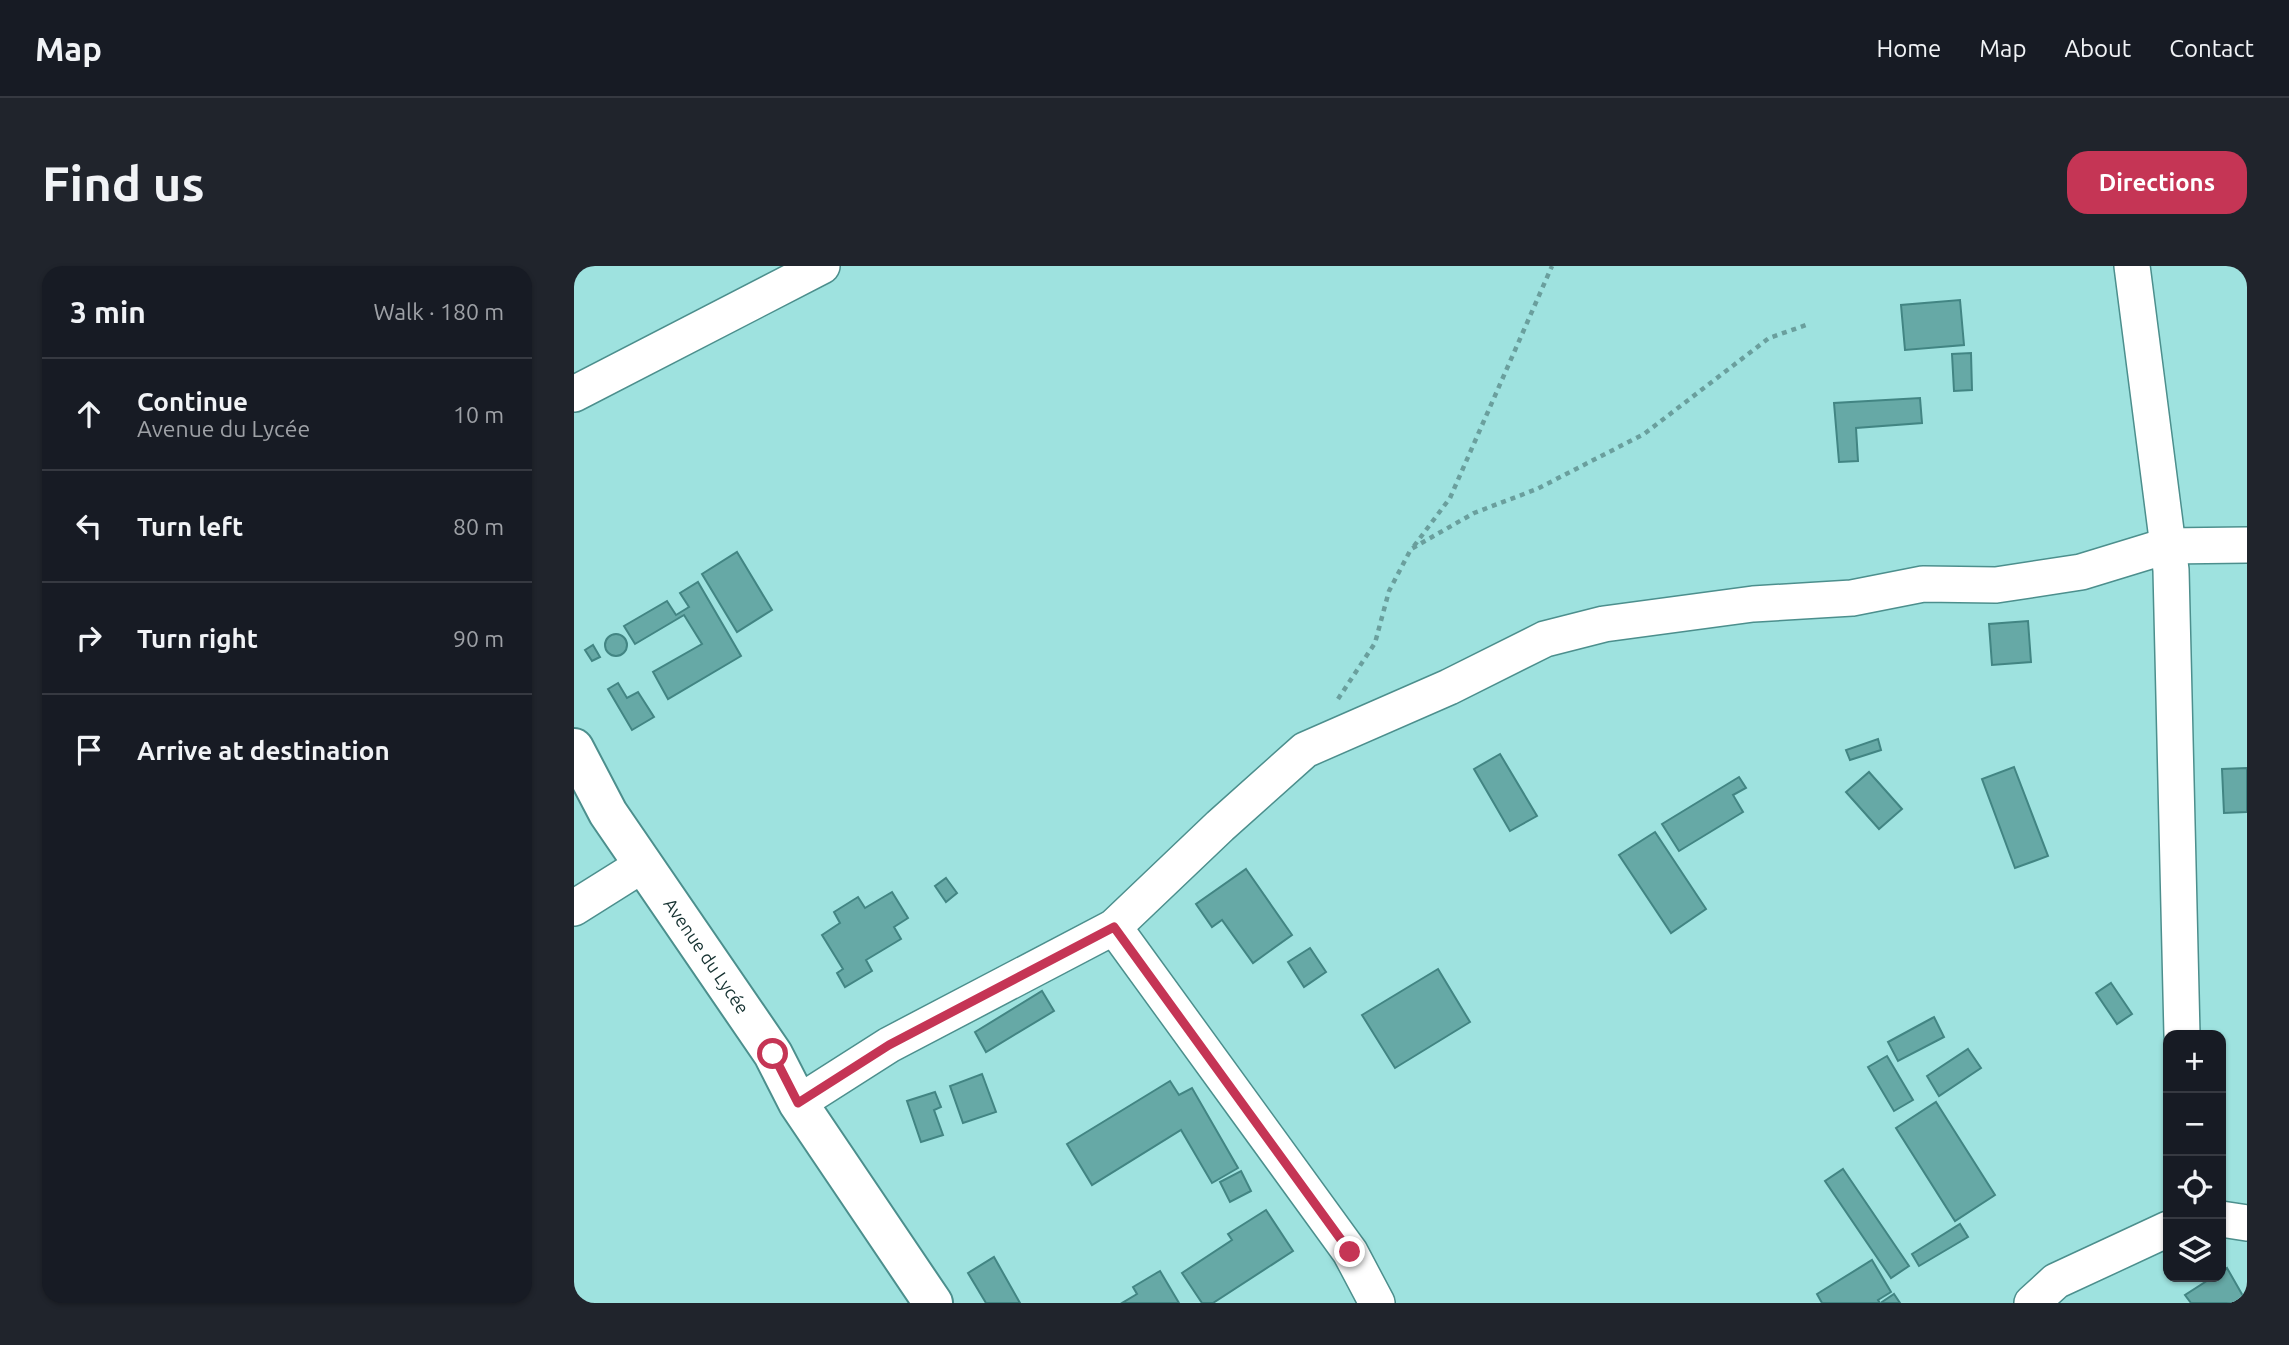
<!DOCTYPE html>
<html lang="en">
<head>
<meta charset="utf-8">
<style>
	body { margin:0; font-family:Ubuntu,sans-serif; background:#20242c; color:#f1f3f6 }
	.controls { position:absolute; right:21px; bottom:21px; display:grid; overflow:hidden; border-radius:14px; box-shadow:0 2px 5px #0004 }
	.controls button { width:63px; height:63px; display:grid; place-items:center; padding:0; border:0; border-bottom:2px solid #363941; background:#171b24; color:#f1f3f6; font:35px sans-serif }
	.stop { position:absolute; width:21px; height:21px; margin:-16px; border:5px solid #c53555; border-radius:50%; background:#fff }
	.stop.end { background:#c53555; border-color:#fff; box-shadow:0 2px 7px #0008 }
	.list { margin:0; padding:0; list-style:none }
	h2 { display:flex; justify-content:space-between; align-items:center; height:91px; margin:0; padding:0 28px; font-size:30px }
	h2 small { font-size:23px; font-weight:400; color:#9ea1a6 }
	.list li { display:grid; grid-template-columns:46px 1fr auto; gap:21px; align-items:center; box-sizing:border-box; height:112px; padding:0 28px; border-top:2px solid #363941 }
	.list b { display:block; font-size:26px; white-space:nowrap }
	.list p { margin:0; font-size:23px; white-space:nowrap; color:#9ea1a6 }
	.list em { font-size:23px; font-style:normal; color:#9ea1a6 }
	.icon { flex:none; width:38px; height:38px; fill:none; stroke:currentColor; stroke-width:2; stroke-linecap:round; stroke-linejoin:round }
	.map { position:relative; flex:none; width:1673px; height:1037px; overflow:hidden; border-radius:21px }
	header { display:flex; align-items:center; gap:42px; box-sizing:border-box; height:98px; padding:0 35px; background:#171b24; border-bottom:2px solid #363941 }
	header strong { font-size:33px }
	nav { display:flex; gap:38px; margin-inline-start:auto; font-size:24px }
	.intro { display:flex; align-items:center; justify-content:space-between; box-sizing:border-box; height:168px; padding:0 42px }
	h1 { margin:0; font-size:49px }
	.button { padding:18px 32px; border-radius:21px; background:#c53555; color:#fff; font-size:24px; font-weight:700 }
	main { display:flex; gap:42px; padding:0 42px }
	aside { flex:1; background:#171b24; border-radius:21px; box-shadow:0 2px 5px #0004 }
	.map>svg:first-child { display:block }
	.building { fill:#66a9a6; stroke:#428583; stroke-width:2 }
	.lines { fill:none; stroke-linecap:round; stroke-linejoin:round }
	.minor-casing { stroke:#4c8f8d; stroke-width:38 }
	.major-casing { stroke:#4c8f8d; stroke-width:42 }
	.path { stroke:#6a9f9d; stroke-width:4.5; stroke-dasharray:5 5; stroke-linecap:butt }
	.minor { stroke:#fff; stroke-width:35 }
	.major { stroke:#fff; stroke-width:38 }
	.route { stroke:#c53555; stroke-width:9 }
	.labels { text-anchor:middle; stroke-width:7; stroke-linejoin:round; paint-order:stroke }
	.street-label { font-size:18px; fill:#153130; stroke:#dbfcfa }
</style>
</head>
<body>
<header>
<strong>Map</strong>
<nav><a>Home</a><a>Map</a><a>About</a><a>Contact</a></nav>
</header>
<div class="intro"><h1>Find us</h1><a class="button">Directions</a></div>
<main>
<aside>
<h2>3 min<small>Walk · 180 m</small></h2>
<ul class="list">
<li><svg class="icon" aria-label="ahead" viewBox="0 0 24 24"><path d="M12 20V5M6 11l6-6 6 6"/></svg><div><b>Continue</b><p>Avenue du Lycée</p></div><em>10 m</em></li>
<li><svg class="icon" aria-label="left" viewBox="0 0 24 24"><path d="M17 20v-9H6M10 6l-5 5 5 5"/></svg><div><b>Turn left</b></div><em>80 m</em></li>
<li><svg class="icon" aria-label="right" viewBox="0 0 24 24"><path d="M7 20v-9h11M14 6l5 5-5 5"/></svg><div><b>Turn right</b></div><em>90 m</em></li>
<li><svg class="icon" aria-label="arrive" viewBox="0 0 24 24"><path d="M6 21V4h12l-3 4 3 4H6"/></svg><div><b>Arrive at destination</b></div></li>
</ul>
</aside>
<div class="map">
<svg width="1673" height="1037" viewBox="0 0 1673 1037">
	<rect width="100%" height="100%" fill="#9ee2df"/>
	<g class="building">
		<path d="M1386 34 1390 79 1331 84 1327 39Z"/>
		<path d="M1397 87 1398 124 1380 125 1378 88Z"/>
		<path d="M1346 132 1348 157 1282 162 1284 195 1265 196 1260 137Z"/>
		<path d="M163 286 198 344 163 366 128 308Z"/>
		<path d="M124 316 167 390 94 433 79 406 128 378 110 349 61 378 50 360 93 335 102 349 115 341 106 327Z"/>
		<path d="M1454 355 1457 396 1418 399 1415 358Z"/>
		<circle cx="42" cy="379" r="11"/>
		<path d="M19 379 26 391 18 395 11 384Z"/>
		<path d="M44 417 53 432 64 426 80 451 58 464 34 423Z"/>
		<path d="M1304 473 1307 484 1276 494 1272 484Z"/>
		<path d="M926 488 963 550 936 565 900 503Z"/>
		<path d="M1440 501 1474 590 1441 602 1408 513Z"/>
		<path d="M1673 502V546L1650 547 1648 503Z"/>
		<path d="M1295 506 1328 543 1305 563 1272 526Z"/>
		<path d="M1165 511 1172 522 1159 529 1169 546 1105 585 1088 558Z"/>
		<path d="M1081 566 1132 643 1097 667 1045 589Z"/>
		<path d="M672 603 718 669 679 697 648 654 638 661 622 638Z"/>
		<path d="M372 612 383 627 372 636 361 620Z"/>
		<path d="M318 626 334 652 320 661 327 673 292 694 298 705 271 721 263 707 269 703 248 669 266 657 260 646 284 631 291 642Z"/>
		<path d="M736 682 752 706 730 721 714 696Z"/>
		<path d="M864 703 896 756 821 802 788 749Z"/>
		<path d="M1537 717 1558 748 1543 758 1522 727Z"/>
		<path d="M468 725 480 745 412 786 401 766Z"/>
		<path d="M1360 751 1370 771 1324 795 1314 776Z"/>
		<path d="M1394 783 1407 802 1365 830 1353 810Z"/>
		<path d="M1313 790 1339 834 1320 845 1294 801Z"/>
		<path d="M408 808 422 846 389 857 376 820Z"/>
		<path d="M596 815 605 829 618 822 664 902 638 917 607 864 518 919 493 878Z"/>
		<path d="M361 826 367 841 360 844 369 869 347 876 333 835Z"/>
		<path d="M1362 836 1421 929 1381 955 1322 862Z"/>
		<path d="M1269 903 1335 1000 1317 1012 1251 915Z"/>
		<path d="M667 905 677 925 656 936 646 916Z"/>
		<path d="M692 944 719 985 639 1037H628L608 1007 658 974 654 968Z"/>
		<path d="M1386 958 1394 971 1345 1000 1338 988Z"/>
		<path d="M420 991 446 1037H412L394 1007Z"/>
		<path d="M1298 994 1317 1026 1304 1034 1306 1037H1248L1243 1028Z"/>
		<path d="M1653 1002 1673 1037H1617L1611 1029 1639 1011H1647V1006Z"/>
		<path d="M586 1005 605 1037H548L563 1028 559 1021Z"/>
		<path d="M1320 1028 1326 1037H1308V1036Z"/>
	</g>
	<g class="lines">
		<defs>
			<g id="minor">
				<path d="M1558 0 1597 304 1608 769"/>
				<path d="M0 128 248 0"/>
				<path d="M0 642 70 598"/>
				<path d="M540 661 776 986 803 1037"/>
				<path d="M224 837 315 779 540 661 646 560 731 484 875 421 971 373 1030 358 1179 338 1278 332 1349 318 1422 319 1507 306 1592 280 1673 279"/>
				<path d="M1647 953 1673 957"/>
				<path d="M1458 1037 1482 1015 1594 963"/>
			</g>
			<g id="major">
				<path id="s1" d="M0 482 34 547 199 788 224 837 359 1037"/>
			</g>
		</defs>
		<use href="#minor" class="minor-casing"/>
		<use href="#major" class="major-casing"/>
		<g class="path">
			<path d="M840 280 876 232 978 0"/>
			<path d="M764 433 801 377 815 325 837 283 900 247 963 223 1070 168 1195 72 1235 58"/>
		</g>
		<use href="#minor" class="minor"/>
		<use href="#major" class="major"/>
	</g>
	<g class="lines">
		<path class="route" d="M199 788 224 837 315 779 540 661 776 986"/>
	</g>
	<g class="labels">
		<g class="street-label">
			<text dy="6" stroke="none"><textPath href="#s1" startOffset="247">Avenue du Lycée</textPath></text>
		</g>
	</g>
</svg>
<div class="controls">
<button>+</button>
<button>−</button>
<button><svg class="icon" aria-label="locate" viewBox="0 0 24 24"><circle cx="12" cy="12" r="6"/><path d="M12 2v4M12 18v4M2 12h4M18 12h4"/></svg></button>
<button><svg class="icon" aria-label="layers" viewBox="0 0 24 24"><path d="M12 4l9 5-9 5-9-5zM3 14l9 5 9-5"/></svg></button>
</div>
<div class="stop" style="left:199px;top:788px"></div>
<div class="stop end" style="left:776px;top:986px"></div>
</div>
</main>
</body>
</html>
